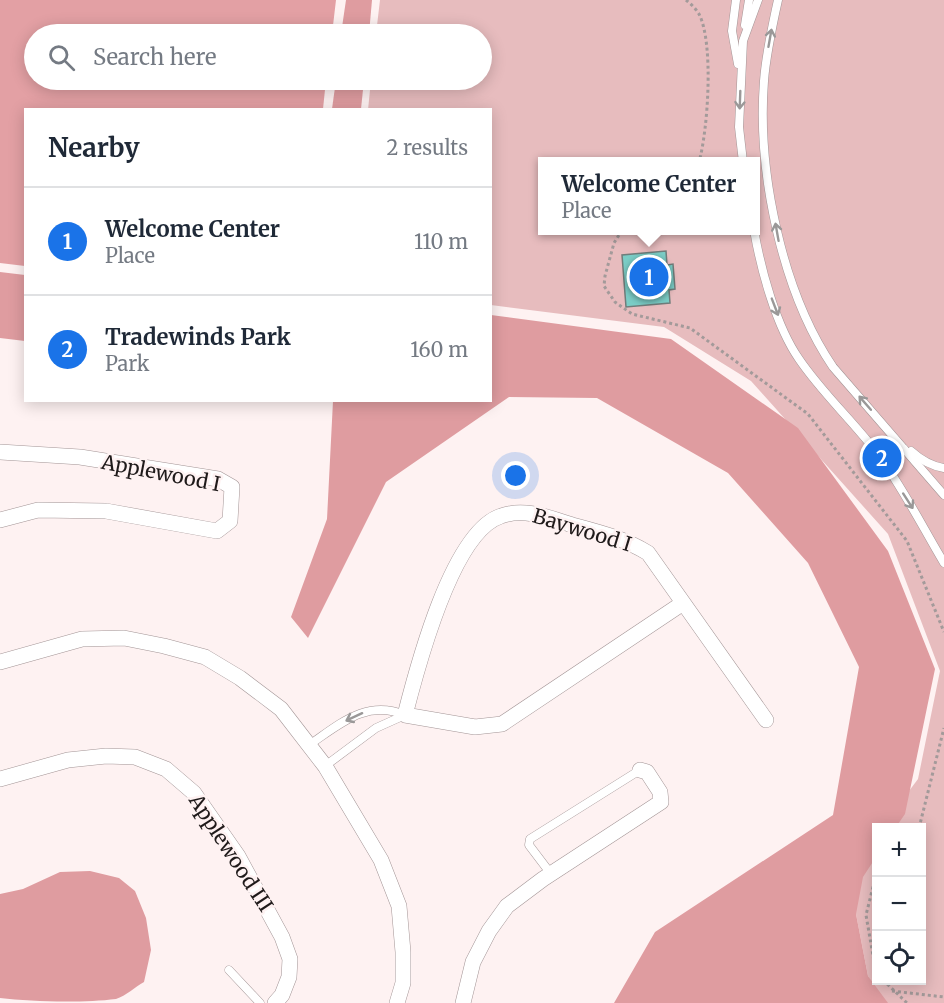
<!DOCTYPE html>
<html lang="en">
<head>
<meta charset="utf-8">
<style>
	body { margin:0; font-family:Merriweather,serif; background:#f2f2f3; color:#1f2937 }
	.controls { position:absolute; right:18px; bottom:18px; display:grid; overflow:hidden; border-radius:0px; box-shadow:0 3px 15px #0003 }
	.controls button { width:54px; height:54px; display:grid; place-items:center; padding:0; border:0; border-bottom:2px solid #e0e1e3; background:#fff; color:#1f2937; font:30px sans-serif }
	.you { position:absolute; left:516px; top:476px; width:21px; height:21px; margin:-15px; border:4px solid #fff; border-radius:50%; background:#1a73e8; box-shadow:0 0 0 9px #1a73e833 }
	.badge { display:grid; place-items:center; width:39px; height:39px; border-radius:50%; background:#1a73e8; color:#fff; font-size:20px; font-weight:700 }
	.pin { position:absolute; translate:-50% -50%; border:3px solid #fff; box-shadow:0 2px 6px #0006 }
	.popup { position:absolute; left:538px; top:157px; width:222px; height:78px; box-sizing:border-box; display:grid; place-content:center; border-radius:0px; background:#fff; filter:drop-shadow(0 2px 4px #0005); font-size:20px; white-space:nowrap; color:#747a83 }
	.popup b { font-size:22px; color:#1f2937 }
	.popup::after { content:''; position:absolute; left:50%; top:100%; margin-left:-12px; border:12px solid transparent; border-top-color:#fff }
	.list { margin:0; padding:0; list-style:none }
	h2 { display:flex; justify-content:space-between; align-items:center; height:78px; margin:0; padding:0 24px; font-size:26px }
	h2 small { font-size:20px; font-weight:400; color:#747a83 }
	.list li { display:grid; grid-template-columns:39px 1fr auto; gap:18px; align-items:center; box-sizing:border-box; height:108px; padding:0 24px; border-top:2px solid #e0e1e3 }
	.list b { display:block; font-size:22px; white-space:nowrap }
	.list p { margin:0; font-size:20px; white-space:nowrap; color:#747a83 }
	.list em { font-size:20px; font-style:normal; color:#747a83 }
	.icon { flex:none; width:33px; height:33px; fill:none; stroke:currentColor; stroke-width:2; stroke-linecap:round; stroke-linejoin:round }
	.map { position:relative; flex:none; width:944px; height:1003px; overflow:hidden }
	.search { position:absolute; background:#fff; box-shadow:0 3px 15px #0003; left:24px; top:24px; width:468px; height:66px; display:flex; align-items:center; gap:15px; box-sizing:border-box; padding:0 21px; border-radius:33px; color:#747a83; font-size:22px }
	.panel { position:absolute; background:#fff; box-shadow:0 3px 15px #0003; left:24px; top:108px; width:468px; height:294px; border-radius:0px }
	.map>svg:first-child { display:block }
	.green { fill:#e7bcbe; fill-rule:evenodd }
	.forest { fill:#e3a0a4 }
	.water { fill:#df9ca0 }
	.building { fill:#7bcdc6; stroke:#6f7d7b; stroke-width:1.5 }
	.lines { fill:none; stroke-linecap:round; stroke-linejoin:round }
	.service-casing { stroke:#a39596; stroke-width:9 }
	.minor-casing { stroke:#a39596; stroke-width:16 }
	.path { stroke:#a39a9a; stroke-width:3; stroke-dasharray:3 3; stroke-linecap:butt }
	.service { stroke:#fff; stroke-width:8 }
	.minor { stroke:#fff; stroke-width:15 }
	.oneway { stroke:#9a9898 }
	.labels { text-anchor:middle; stroke-width:5; stroke-linejoin:round; paint-order:stroke }
	.street-label { font-size:20px; fill:#1f1a1a; stroke:#fef2f2 }
</style>
</head>
<body>
<div class="map">
<svg width="944" height="1003" viewBox="0 0 944 1003">
	<rect width="100%" height="100%" fill="#fef2f2"/>
	<path class="green" d="M380 0H944V1003H884L868 976 856 914V881L876 835V980H922V828L882 827 918 779 940 671 888 534 751 381 664 327 491 305 490 110H368L371 80H482V34H376ZM542 162H756V230H542Z"/>
	<path class="forest" d="M0 0H336L332 34H34V80H326L323 109 26 110 25 266 0 263Z"/>
	<g class="water">
		<path d="M346 0H372L369 34H341Z"/>
		<path d="M336 80H364L361 109H332Z"/>
		<path d="M0 272 25 275V341L0 338Z"/>
		<path d="M491 315 671 339 798 428 888 551 935 669 905 814 896 827 876 828V857L863 877 856 914 868 976 888 1003H614L655 932 833 815 859 667 808 563 728 473 597 398 509 397 386 482 308 638 291 617 327 519 333 401 490 400Z"/>
		<path d="M90 871 119 878 135 891 146 918 151 950 144 982C135 987 126 996 116 999 84 1003 33 1002 0 998V894L23 889 60 872Z"/>
	</g>
	<path class="building" d="M666 251 667 265 673 264 675 289 669 290 670 303 626 307 622 255Z"/>
	<g class="lines">
		<defs>
			<g id="service">
				<path d="M736 0 732 31 738 64"/>
				<path d="M778 0C772 27 766 54 764 81 757 172 782 292 833 367L944 495"/>
				<path d="M745 25 749 0"/>
				<path d="M743 162 739 127 743 41 758 0"/>
				<path d="M754 230C761 270 776 326 799 359 822 393 853 421 878 454 903 488 922 526 944 563"/>
				<path d="M911 451C921 460 931 466 944 468"/>
				<path d="M878 454 904 449"/>
				<path d="M309 745C340 724 366 699 405 715"/>
				<path d="M325 766 376 728 405 715"/>
				<path d="M551 874 529 845 530 839 640 770"/>
				<path d="M229 970 260 1003"/>
			</g>
			<g id="minor">
				<path d="M0 452 80 457 218 479 232 487 230 521 217 531 106 511 38 510 0 520"/>
				<path d="M683 603 502 724 475 727 405 715C417 668 452 532 501 516 526 507 552 519 576 526 602 533 625 539 648 553L766 720"/>
				<path d="M0 662 82 639 124 638 164 646 205 657 240 678 281 709 325 766 381 860 399 906 403 952V983L397 1003"/>
				<path d="M0 779 68 760 106 756 135 757 166 769 194 793 238 856 282 937 290 959 289 977 282 995 275 1003"/>
				<path d="M463 1003 473 962 489 931 507 906 543 879 661 802 660 792 647 772 640 770"/>
			</g>
		</defs>
		<use href="#service" class="service-casing"/>
		<use href="#minor" class="minor-casing"/>
		<g class="path">
			<path d="M686 0C691 4 696 9 699 14 714 43 708 130 699 162"/>
			<path d="M622 230 614 243 605 276 604 286 615 302 632 314 690 328 808 414 907 541 944 632"/>
			<path d="M919 828 944 728"/>
			<path d="M876 875 866 915 876 973"/>
			<path d="M883 980 907 1003"/>
			<path d="M892 991 944 997"/>
		</g>
		<use href="#service" class="service"/>
		<use href="#minor" class="minor"/>
	</g>
	<defs><path id="oneway-shaft" d="M-6 0H5M1.5-3L5.5 0L1.5 3" fill="none" stroke-width="1.6" stroke-linecap="round" stroke-linejoin="round" transform="scale(1.5)"/></defs>
	<g class="oneway">
		<use href="#oneway-shaft" transform="translate(770 38) rotate(-80)"/>
		<use href="#oneway-shaft" transform="translate(740 100) rotate(92)"/>
		<use href="#oneway-shaft" transform="translate(777 232) rotate(-100)"/>
		<use href="#oneway-shaft" transform="translate(775 307) rotate(69)"/>
		<use href="#oneway-shaft" transform="translate(865 403) rotate(-131)"/>
		<use href="#oneway-shaft" transform="translate(908 501) rotate(57)"/>
		<use href="#oneway-shaft" transform="translate(354 717) rotate(155)"/>
	</g>
	<g class="labels">
		<g class="street-label">
			<text transform="translate(161 473) rotate(11)" y="7">Applewood I</text>
			<text transform="translate(582 530) rotate(17)" y="7">Baywood I</text>
			<text transform="translate(231 853) rotate(57)" y="7">Applewood III</text>
		</g>
	</g>
</svg>
<div class="controls">
<button>+</button>
<button>−</button>
<button><svg class="icon" aria-label="locate" viewBox="0 0 24 24"><circle cx="12" cy="12" r="6"/><path d="M12 2v4M12 18v4M2 12h4M18 12h4"/></svg></button>
</div>
<div class="you"></div>
<div class="pin badge" style="left:649px;top:277px">1</div>
<div class="popup"><b>Welcome Center</b>Place</div>
<div class="pin badge" style="left:882px;top:458px">2</div>
<div class="search"><svg class="icon" aria-label="search" viewBox="0 0 24 24"><circle cx="10" cy="10" r="6"/><path d="M15 15l6 6"/></svg>Search here</div>
<section class="panel">
<h2>Nearby<small>2 results</small></h2>
<ul class="list">
<li><span class="badge">1</span><div><b>Welcome Center</b><p>Place</p></div><em>110 m</em></li>
<li><span class="badge">2</span><div><b>Tradewinds Park</b><p>Park</p></div><em>160 m</em></li>
</ul>
</section>
</div>
</body>
</html>
